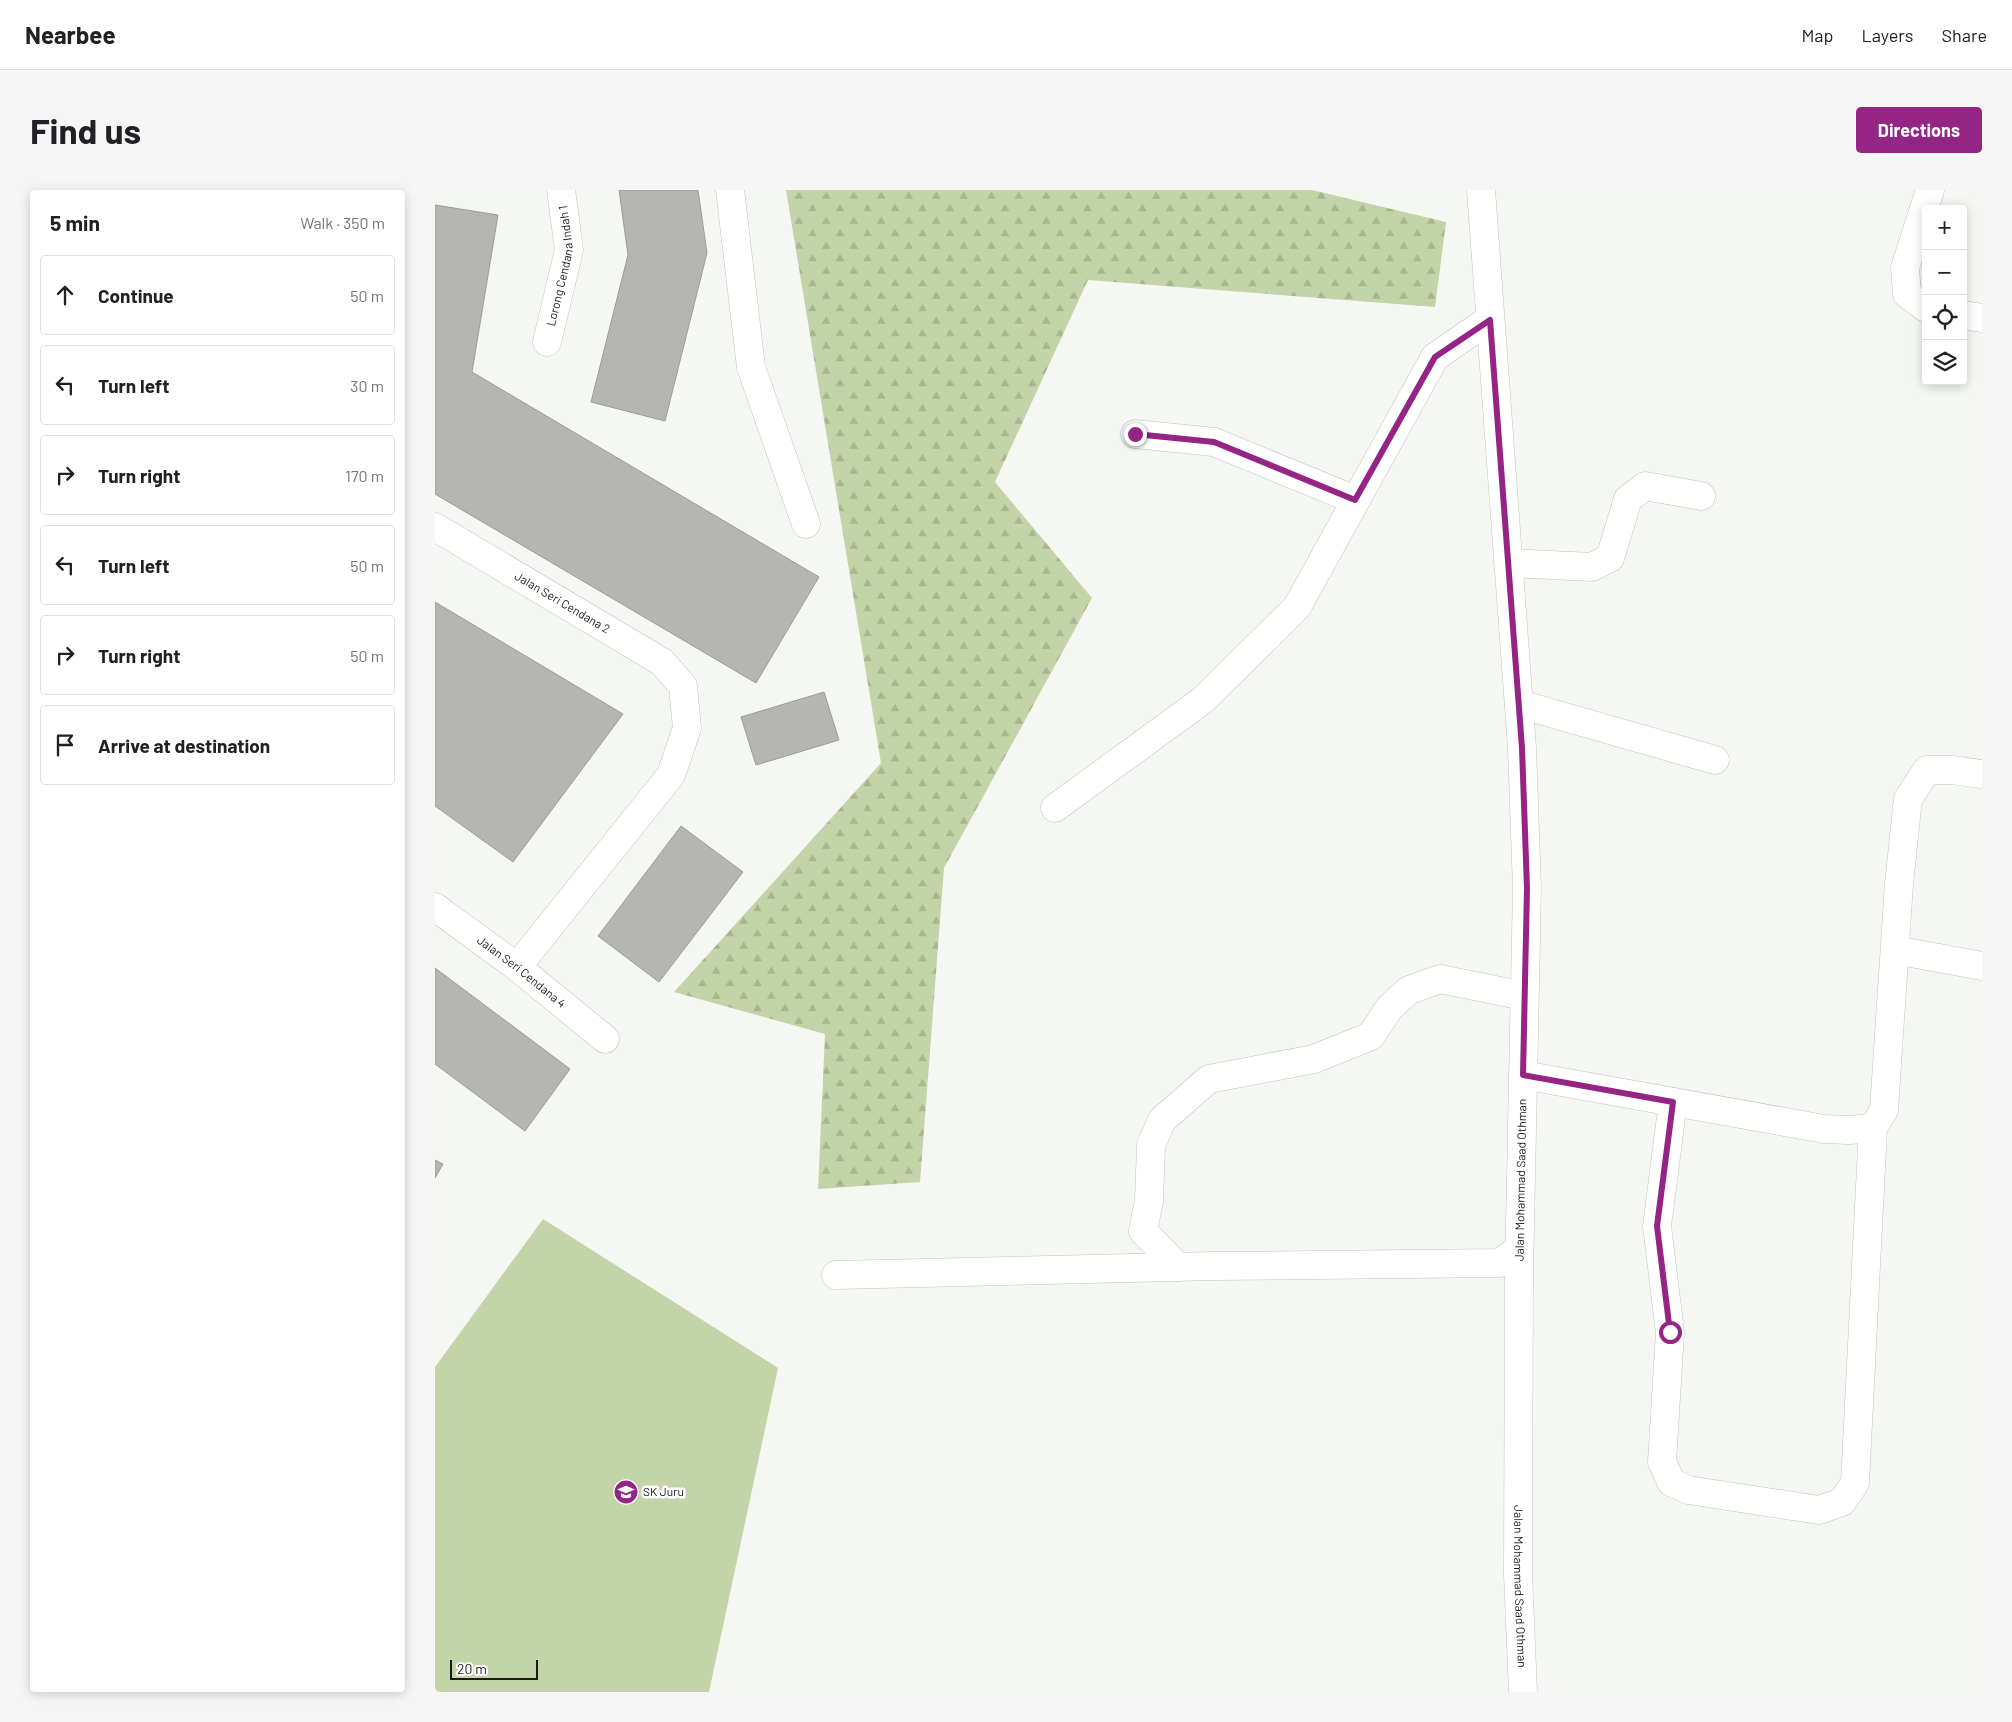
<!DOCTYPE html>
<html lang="en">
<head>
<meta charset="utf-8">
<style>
	body { margin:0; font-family:Barlow,sans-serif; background:#f6f6f6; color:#202124 }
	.controls { position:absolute; right:15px; top:15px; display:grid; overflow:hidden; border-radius:5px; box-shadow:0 2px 12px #0003 }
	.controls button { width:45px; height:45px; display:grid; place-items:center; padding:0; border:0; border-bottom:1px solid #e0e0e0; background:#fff; color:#202124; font:25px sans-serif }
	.scale { position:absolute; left:15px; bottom:12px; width:88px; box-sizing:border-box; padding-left:5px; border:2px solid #191a18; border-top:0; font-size:14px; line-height:18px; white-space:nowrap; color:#191a18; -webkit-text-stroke:4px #fff; paint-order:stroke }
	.stop { position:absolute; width:15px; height:15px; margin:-11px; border:4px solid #952585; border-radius:50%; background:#fff }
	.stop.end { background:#952585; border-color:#fff; box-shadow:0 1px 5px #0008 }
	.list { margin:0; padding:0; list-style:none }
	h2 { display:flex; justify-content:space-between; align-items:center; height:65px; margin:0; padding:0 20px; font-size:21px }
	h2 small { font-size:16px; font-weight:400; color:#757577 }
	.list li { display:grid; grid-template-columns:32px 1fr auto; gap:15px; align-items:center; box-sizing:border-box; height:80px; margin:0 10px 10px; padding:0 10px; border:1px solid #e0e0e0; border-radius:5px }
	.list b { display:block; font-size:19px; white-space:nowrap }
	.list em { font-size:16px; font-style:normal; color:#757577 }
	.icon { flex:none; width:28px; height:28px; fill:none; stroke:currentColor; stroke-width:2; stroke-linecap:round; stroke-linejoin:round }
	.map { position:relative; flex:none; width:1547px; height:1502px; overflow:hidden; border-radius:5px }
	header { display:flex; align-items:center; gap:30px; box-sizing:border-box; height:70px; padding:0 25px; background:#fff; border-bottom:1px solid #e0e0e0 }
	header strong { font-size:24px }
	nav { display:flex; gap:28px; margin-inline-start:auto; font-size:18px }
	.intro { display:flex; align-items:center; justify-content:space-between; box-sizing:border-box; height:120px; padding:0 30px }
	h1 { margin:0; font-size:35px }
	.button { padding:12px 22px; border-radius:5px; background:#952585; color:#fff; font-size:18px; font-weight:700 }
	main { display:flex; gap:30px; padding:0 30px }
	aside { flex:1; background:#fff; border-radius:5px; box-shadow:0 2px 12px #0003 }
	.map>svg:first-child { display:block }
	.forest { fill:url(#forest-firs) }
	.pitch { fill:#c4d4a9 }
	.building { fill:#b5b6b2; stroke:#9b9c99 }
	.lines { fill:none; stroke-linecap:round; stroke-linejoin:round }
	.minor-casing { stroke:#c1c2bf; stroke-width:29 }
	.minor { stroke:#fff; stroke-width:28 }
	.route { stroke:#952585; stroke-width:6 }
	.labels { text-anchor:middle; stroke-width:5; stroke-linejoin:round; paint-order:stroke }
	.street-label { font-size:12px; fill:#191a18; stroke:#fff }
	.poi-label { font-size:12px; fill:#191a18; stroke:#fff; text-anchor:start }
</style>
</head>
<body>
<header>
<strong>Nearbee</strong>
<nav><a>Map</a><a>Layers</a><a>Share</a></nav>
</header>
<div class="intro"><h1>Find us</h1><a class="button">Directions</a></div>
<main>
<aside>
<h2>5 min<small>Walk · 350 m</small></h2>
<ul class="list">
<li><svg class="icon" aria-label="ahead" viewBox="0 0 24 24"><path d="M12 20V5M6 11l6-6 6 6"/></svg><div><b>Continue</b></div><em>50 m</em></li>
<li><svg class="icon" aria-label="left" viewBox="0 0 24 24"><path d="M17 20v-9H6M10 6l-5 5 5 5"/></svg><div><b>Turn left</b></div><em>30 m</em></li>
<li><svg class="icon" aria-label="right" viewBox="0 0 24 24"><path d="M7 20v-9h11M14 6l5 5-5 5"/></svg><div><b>Turn right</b></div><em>170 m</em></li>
<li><svg class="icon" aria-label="left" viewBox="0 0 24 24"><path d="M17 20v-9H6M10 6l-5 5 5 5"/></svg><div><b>Turn left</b></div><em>50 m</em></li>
<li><svg class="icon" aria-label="right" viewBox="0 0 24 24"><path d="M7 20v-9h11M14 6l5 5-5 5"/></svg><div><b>Turn right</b></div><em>50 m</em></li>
<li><svg class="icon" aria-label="arrive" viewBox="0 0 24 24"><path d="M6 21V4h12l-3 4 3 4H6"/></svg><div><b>Arrive at destination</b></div></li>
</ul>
</aside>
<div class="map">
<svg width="1547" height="1502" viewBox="0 0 1547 1502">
	<defs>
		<pattern id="forest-firs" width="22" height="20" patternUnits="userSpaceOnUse" patternTransform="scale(1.25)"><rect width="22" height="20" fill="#c4d4a9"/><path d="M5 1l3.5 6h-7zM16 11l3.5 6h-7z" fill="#a8b591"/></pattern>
	</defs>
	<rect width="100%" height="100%" fill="#f5f7f3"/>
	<path class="forest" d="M351 0H877L1011 32 1000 117 653 90 560 292 657 408 509 678 485 992 383 999 390 844 239 802 446 573Z"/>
	<path class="pitch" d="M108 1029 343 1178 274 1502H0V1177Z"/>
	<g class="building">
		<path d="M184 0H263L272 63 230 231 156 212 193 65Z"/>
		<path d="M0 15 63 25 37 182 384 387 321 493 0 304Z"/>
		<path d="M0 412 188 524 78 672 0 616Z"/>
		<path d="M389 502 404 550 321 575 306 527Z"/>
		<path d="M246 636 308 682 224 792 163 746Z"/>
		<path d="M0 778 135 879 90 941 0 874Z"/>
		<path d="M0 970 8 974 0 988Z"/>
	</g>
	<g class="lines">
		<defs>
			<g id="minor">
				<path d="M295 0 316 177 371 334"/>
				<path id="s1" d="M1046 0 1087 558 1092 698 1084 1084 1083 1384 1088 1502"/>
				<path d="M1491 118 1472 104 1470 78 1495 0"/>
				<path d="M1528 125 1547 128"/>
				<path id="s2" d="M112 152 134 60 126 0"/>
				<path d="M700 244 779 252 920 310"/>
				<path id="s3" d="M0 337 227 472 248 496 252 538 236 585 82 777"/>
				<path d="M1073 373 1157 377 1175 368 1193 309 1210 296 1266 306"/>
				<path d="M1084 514 1280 570"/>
				<path d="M620 618 768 510 862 417 1000 167 1055 129"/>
				<path id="s4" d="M0 717 82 777 170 849"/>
				<path d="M1460 760 1547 776"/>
				<path d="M1088 885 1389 939 1414 940 1438 938"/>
				<path d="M1238 912 1222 1036 1235 1142 1227 1272 1236 1292 1253 1300 1384 1320 1407 1312 1420 1293 1438 938 1449 920 1464 694 1473 609 1492 580H1517L1547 584"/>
				<path d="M743 1077 708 1041 714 1011 716 955 727 930 774 889 879 869 936 846 955 817 974 800 1005 789 1089 806"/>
				<path d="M401 1085 779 1076 1065 1073 1084 1059"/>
			</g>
		</defs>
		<use href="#minor" class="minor-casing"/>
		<use href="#minor" class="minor"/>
	</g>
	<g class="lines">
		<path class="route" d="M700 244 779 252 920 310 1000 167 1055 130 1087 558 1092 698 1088 885 1238 912 1222 1036 1235 1142"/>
	</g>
	<defs>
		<symbol id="school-disc" viewBox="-11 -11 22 22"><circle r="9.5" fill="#952585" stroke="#fff"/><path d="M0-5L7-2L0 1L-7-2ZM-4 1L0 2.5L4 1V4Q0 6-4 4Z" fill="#fff"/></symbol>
	</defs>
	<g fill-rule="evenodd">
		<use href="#school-disc" x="177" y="1288" width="28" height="28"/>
	</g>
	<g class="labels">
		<g class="street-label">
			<text dy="4" stroke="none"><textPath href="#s2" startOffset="78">Lorong Cendana Indah 1</textPath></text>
			<text dy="4" stroke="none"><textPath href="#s3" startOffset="148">Jalan Seri Cendana 2</textPath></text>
			<text dy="4" stroke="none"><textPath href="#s4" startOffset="108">Jalan Seri Cendana 4</textPath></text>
			<text transform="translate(1086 990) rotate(-89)" y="4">Jalan Mohammad Saad Othman</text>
			<text dy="4" stroke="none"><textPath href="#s1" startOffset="1398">Jalan Mohammad Saad Othman</textPath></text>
		</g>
		<g class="poi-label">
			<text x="208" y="1306">SK Juru</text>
		</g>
	</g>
</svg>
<div class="controls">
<button>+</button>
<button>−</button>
<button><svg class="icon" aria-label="locate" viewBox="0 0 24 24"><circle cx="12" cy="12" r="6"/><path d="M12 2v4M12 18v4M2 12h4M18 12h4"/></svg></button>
<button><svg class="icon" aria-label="layers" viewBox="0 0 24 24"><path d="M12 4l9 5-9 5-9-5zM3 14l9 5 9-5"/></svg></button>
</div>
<div class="scale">20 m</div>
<div class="stop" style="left:1235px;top:1142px"></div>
<div class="stop end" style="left:700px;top:244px"></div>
</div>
</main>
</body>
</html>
